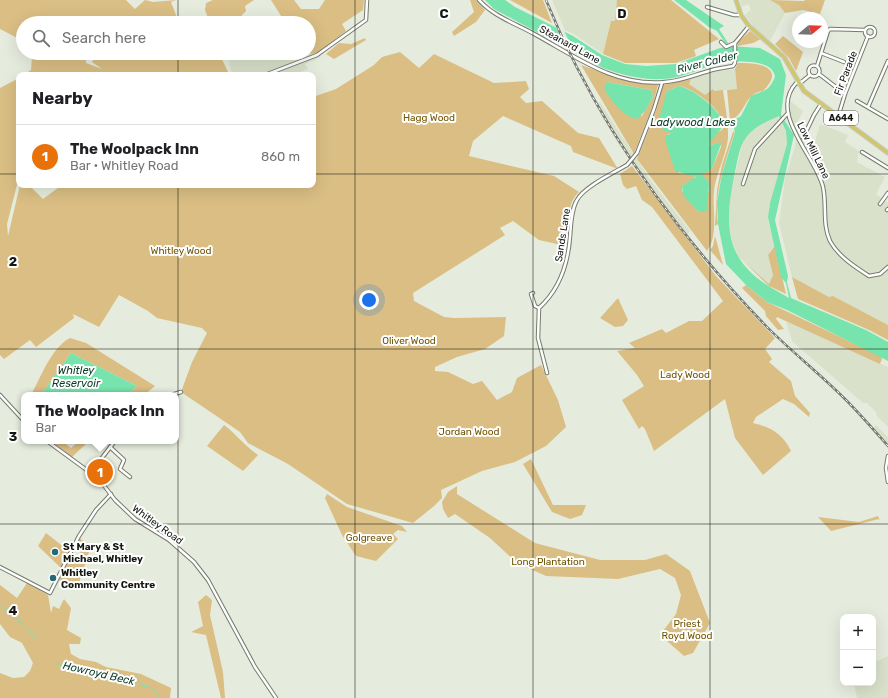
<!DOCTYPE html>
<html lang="en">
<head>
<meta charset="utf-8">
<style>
	body { margin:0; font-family:Rubik,sans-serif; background:#f2f2f2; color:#202124 }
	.controls { position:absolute; right:12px; bottom:12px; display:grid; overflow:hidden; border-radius:8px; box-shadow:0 4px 16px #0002 }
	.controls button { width:36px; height:36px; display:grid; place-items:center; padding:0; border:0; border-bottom:1px solid #e0e0e0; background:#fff; color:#202124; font:20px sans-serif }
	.compass { position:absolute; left:792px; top:12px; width:36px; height:36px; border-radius:50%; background:#fff; box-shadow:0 4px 16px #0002; rotate:71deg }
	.you { position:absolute; left:369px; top:300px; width:14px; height:14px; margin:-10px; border:3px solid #fff; border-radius:50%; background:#1a73e8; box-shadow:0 0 0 6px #1a73e833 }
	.badge { display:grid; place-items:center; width:26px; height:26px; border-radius:50%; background:#236979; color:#fff; font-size:13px; font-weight:700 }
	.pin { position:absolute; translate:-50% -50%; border:2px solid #fff; box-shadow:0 1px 4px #0006 }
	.popup { position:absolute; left:21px; top:392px; width:158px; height:52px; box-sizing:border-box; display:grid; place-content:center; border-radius:8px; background:#fff; filter:drop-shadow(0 1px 3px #0005); font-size:13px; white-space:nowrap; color:#757577 }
	.popup b { font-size:15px; color:#202124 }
	.popup::after { content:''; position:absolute; left:50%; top:100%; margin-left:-8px; border:8px solid transparent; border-top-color:#fff }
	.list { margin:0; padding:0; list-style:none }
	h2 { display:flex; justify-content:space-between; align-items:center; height:52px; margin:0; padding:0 16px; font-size:17px }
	h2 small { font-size:13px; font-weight:400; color:#757577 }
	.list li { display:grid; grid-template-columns:26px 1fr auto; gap:12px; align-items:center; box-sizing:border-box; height:64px; padding:0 16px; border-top:1px solid #e0e0e0 }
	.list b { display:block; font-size:15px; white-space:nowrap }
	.list p { margin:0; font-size:13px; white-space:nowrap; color:#757577 }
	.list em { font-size:13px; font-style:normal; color:#757577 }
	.icon { flex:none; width:22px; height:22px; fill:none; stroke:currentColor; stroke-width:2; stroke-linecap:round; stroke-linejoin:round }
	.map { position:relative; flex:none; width:888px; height:698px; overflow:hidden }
	.search { position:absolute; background:#fff; box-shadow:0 4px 16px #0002; left:16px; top:16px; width:300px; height:44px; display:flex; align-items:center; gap:10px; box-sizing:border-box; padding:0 14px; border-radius:22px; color:#757577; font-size:15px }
	.panel { position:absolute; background:#fff; box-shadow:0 4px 16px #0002; left:16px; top:72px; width:300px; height:116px; border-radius:8px }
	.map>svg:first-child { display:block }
	.built { fill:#d9e1cb }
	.green { fill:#dabe84; fill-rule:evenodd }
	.water { fill:#77e4ad; fill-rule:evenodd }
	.pier { fill:#e6ecdd }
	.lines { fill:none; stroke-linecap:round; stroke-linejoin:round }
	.stream { stroke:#77e4ad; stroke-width:1 }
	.minor-casing { stroke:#767a6d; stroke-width:4.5 }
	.highway-casing { stroke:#cccccb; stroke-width:5.5 }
	.minor { stroke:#fff; stroke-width:2.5 }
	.highway { stroke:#cfc76e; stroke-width:3.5 }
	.rail-casing { stroke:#757970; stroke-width:2.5 }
	.rail { stroke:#fff; stroke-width:1; stroke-dasharray:3; stroke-linecap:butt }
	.minor-bridge-casing { stroke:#767a6d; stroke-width:4.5; stroke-linecap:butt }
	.minor-bridge { stroke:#fff; stroke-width:2.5 }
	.grid { fill:none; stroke:#151712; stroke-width:1; stroke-opacity:0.55 }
	.poi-dot { fill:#236979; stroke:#fff; stroke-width:1.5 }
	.labels { text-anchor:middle; stroke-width:4; stroke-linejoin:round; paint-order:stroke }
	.shield { fill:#fff; stroke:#5b5d59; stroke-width:1 }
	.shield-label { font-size:9px; font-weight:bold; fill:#151712 }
	.street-label { font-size:10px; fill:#151712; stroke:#fff }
	.park-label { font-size:10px; fill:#705300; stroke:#fff }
	.poi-label { font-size:10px; font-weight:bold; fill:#151712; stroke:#fff; text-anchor:start }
	.water-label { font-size:11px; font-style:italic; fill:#093a24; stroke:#fff }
	.grid-label { font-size:13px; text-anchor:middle; font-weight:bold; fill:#151712; stroke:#fff; stroke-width:4; stroke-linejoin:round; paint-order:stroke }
</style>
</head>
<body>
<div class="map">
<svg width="888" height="698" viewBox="0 0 888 698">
	<rect width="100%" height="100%" fill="#e6ecdd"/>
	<g class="built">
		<path d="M552 0H617L615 22 611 21 603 54 574 34 565 30Z"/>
		<path d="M740 0H770L779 5 785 13 770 41 754 27 745 15 751 9 748 4 741 7Z"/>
		<path d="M233 53H318L320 57 305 64 308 69 292 75H221L232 74 229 63Z"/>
		<path d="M735 69 737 89 714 91 705 95 689 84 691 79 711 72Z"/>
		<path d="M790 101 803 111 796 125 805 143 814 145 820 124 848 135 845 142 859 151 857 162 885 177 876 194 888 203V325L833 296 829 297 792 277 779 223 785 178 795 146 797 133 790 114Z"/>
		<path d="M600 102 649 178 690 231 686 236 619 145 595 105Z"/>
		<path d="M779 116 786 131 787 145 769 207 768 219 775 246 768 255 773 275 769 284 738 256 732 240 728 220 731 192 743 140 754 128Z"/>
		<path d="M786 322 794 324 888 367V427L877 416 876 412 867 403H863L792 341Z"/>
		<path d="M876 425 888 437V447L872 430Z"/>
		<path d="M888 656V698H857L854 683H873V663Z"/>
	</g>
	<g class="green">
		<path d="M0 0H126L135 9 145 0 153 2 176 0 171 2 179 23H23V41L0 29Z"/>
		<path d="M213 0H254L245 6 246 11 240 17V23H210L205 10 206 3Z"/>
		<path d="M271 0H294L301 9H319L325 0H364L363 10 342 24 346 31 318 53 305 54 304 53H309V23H279L283 19Z"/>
		<path d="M470 0H476L485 10 476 22 454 36 452 32 474 12Z"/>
		<path d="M510 0H543L552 23Z"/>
		<path d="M617 0H671L719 39 694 50 696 56 676 63H625L603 54 611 21H615Z"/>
		<path d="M770 0 804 1 805 0H825L820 14 803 10 785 13 779 5Z"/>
		<path d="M750 31 761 39 753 43 738 46 737 43Z"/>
		<path d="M783 36 803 52 796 71 789 58 775 44Z"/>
		<path d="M365 38 366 40 334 59 326 54 339 43 351 44Z"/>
		<path d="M400 52 419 68 434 54 494 83 526 81 529 89 520 97 526 103 542 101 578 133 599 138 618 169 573 152 571 146 503 116 473 141 469 156 554 176 579 192C566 203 567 230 566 246L539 240 513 221 500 228 505 235 413 293 414 301 444 317 454 318 506 317 504 336 485 349 457 357 435 367V371L448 372 473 384 482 381 497 400 512 392 517 378 541 365 558 400 566 427 546 446 515 462 482 471 441 490 442 498 434 506 413 523 347 504 288 464 248 443 240 432 181 392 192 362 207 333 202 328 157 318 148 311 119 295 99 327 73 314 74 318 36 347 30 340 4 359 0 355V88L19 78V177L7 224 8 236 20 185H29L43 199 62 185H313V97L336 89 374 65 382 57Z"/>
		<path d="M30 53H63L50 59 86 60V63L102 69 92 62 98 53H219L229 74 23 75 31 70 32 57Z"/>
		<path d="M738 63C758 62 787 67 763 91 743 94 747 113 730 121L727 90 737 89 735 69Z"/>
		<path d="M581 65C607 75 631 82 658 85L652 108 634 154ZM607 82 651 90 653 96 642 116Z"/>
		<path d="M691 79 689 84 705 95 713 89 714 91 723 90C725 105 728 119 728 134 729 149 716 173 714 191 712 210 719 235 707 251L637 159 656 111 663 85ZM679 86C692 88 714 104 720 116 722 120 722 125 723 129L715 134 709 144 712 145 720 142 721 147 712 169 701 174V176L708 181 709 190 699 212 682 191V186L694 179 695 175 679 173 668 134 672 133 667 91Z"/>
		<path d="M735 131C726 161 713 193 718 224L715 226 717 190 722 165 733 132Z"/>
		<path d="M632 166 716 276 775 338 765 349 772 359 769 362 791 381 795 396 810 413 809 417 794 404 783 399 756 417 753 423C771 427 783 434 791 451L763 475 735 438 725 399 654 451 645 429 642 426 639 429 622 400 644 386 637 375 617 351 635 348 629 343 662 329 666 333 689 321H702L723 301 652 207 642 200 636 186 627 189 623 185 620 174Z"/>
		<path d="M715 236 723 265 710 250 713 246Z"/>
		<path d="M775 246 786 294 769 286 742 260 769 284 773 275 768 255Z"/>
		<path d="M792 277 829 297 833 296 888 325V340L869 330 798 299Z"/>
		<path d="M746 285 767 302 880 356 882 359 880 364 777 317 776 319 784 329 778 330 766 316 765 311 742 288Z"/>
		<path d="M618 298 628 320 623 326 615 327 600 318Z"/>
		<path d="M70 338 86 343 155 386 144 395H127L137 386 71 353 41 395H31C41 377 51 348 70 338Z"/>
		<path d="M224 425C236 434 245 446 258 455L243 471 207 446Z"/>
		<path d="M51 441H62L71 448 79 441H89L72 457Z"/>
		<path d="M531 459 553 505H586L582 515 570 519 552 512 523 464Z"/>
		<path d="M457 486V494L535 543 600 560H645L666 554 690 571 710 623 693 653 684 656 660 635 676 614 681 595 675 578 660 569 618 579 546 576 517 563 490 538 455 514 448 518 443 509 442 502 448 492Z"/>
		<path d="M327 494 347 507 402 526 407 532 398 530 393 534 398 539 376 561 356 556 342 535 325 498Z"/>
		<path d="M878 516 881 522 879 519 831 531 818 517 859 522Z"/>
		<path d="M46 533 69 551 61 568 38 546Z"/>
		<path d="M79 538 96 549 89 552 77 589 59 580 70 557 76 561 81 551 75 547Z"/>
		<path d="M27 583 48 595 51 613 53 606 59 609 64 599 71 608 67 630 81 638 80 644H69L71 654 80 659 96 662 106 667 141 674 171 688 170 698H0V673L13 678 24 677 30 671 33 663 22 643 10 637 0 624V585L17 598Z"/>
		<path d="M206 595 212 600 210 615 223 672 225 698H221L206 635 191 632 203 626 198 602Z"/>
	</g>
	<g class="water">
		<path d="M485 0H505L515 7 573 36 602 55 625 64 646 66 676 64 720 48 728 47 717 31 709 27 674 0H686L724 26 719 29 730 46 760 48 780 59 786 75 781 115 794 135 775 220 788 276 787 282 791 298 866 330 888 342V361L787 310 767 302 746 285 726 264 718 224 717 202 722 174 735 132 732 121 741 116 751 96C765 90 768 92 775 77 773 57 731 61 718 64 699 68 682 79 662 79 642 80 622 75 603 68L494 9ZM779 116 786 131 787 144 770 203 768 217 781 277 786 283 789 298C770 287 750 277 738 256 723 229 730 197 736 167 738 158 740 146 745 139 753 127 766 122 779 116Z"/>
		<path d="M607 82 651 90 653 96 645 111 637 119C622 116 612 101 604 89Z"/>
		<path d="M679 86C694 89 721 110 724 125L709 144 712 145 720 142 721 144 712 169 701 175 708 180 709 186 707 210 704 212H699L683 195 682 186 696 177 675 171 665 140V137L671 133 663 130 659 119 667 91Z"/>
		<path d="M71 353 137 386 127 395H41Z"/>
	</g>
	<path class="pier" d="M555 25 563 29 576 55 566 49Z"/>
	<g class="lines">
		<g class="stream">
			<path d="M0 605 25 626 38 641"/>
			<path d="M56 663 81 671 98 672 130 681H139L142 686 153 688 160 698"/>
		</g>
		<defs>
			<g id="minor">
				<path d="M479 0C494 17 517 24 536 35 576 57 616 87 665 82 681 81 694 75 709 71 717 68 725 68 733 66L735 63V43L749 26"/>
				<path d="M707 7 734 15H741"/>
				<circle cx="870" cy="32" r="5"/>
				<path d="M721 42 726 47 735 43"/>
				<path d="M821 53 844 62"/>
				<circle cx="814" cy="71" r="5.5"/>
				<path d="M817 66 828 31 830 29 865 30"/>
				<path d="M819 74 845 94"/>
				<path d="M265 75 317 55 366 20 367 0"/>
				<path d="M797 82C767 113 816 156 823 187 827 205 822 224 830 241 838 256 855 267 869 276L880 274 888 267"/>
				<path d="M799 84 810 75"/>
				<path d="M857 101 888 119"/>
				<path d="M868 107 888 61"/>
				<path d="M838 117 845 94 868 36"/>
				<path d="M803 138 814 115 821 104"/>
				<path d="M862 152 888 168"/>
				<path d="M637 153 654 109 662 83"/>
				<path d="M743 184 755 149 788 113"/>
				<path d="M880 204 888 193"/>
				<path d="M887 210 888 209"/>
				<path d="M533 293 531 294 535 306 539 308"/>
				<path d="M547 373 538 338 539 308C560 289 568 264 570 237 571 225 571 210 577 200 584 187 613 173 627 165"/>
				<path d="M0 395 24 421"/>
				<path d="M171 395 181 392"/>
				<path d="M47 441 99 479 115 500 135 519 169 540 194 562 208 580 255 667 276 698"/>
				<path d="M110 447 124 460 120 469 130 477"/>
				<path d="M888 456 886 468 888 482"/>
				<path d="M91 472 115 441"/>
				<path d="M0 567 50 593 79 536 96 510 111 494"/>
			</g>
			<path id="highway" d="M736 0 741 15 749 26 784 57 804 91 888 153"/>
		</defs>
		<use href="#minor" class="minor-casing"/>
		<use href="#highway" class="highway-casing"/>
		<use href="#minor" class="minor"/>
		<use href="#highway" class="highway"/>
		<defs>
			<path id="rail" d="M546 0C596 123 675 232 767 327 792 352 820 374 845 399 860 414 874 430 888 446"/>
		</defs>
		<use href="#rail" class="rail-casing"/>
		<use href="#rail" class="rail"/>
		<defs>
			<path id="minor-bridge" d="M627 165 637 153"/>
		</defs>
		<use href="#minor-bridge" class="minor-bridge-casing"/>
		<use href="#minor-bridge" class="minor-bridge"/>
	</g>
	<path class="grid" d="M178 0V23M355 0V698M533 0V698M710 0V698M178 53V75M0 174H19M313 174H888M178 185V698M0 349H888M0 524H888"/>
	<g class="poi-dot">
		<circle cx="55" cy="552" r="4"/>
		<circle cx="53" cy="578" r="4"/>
	</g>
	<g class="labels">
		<rect class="shield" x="824" y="111" width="34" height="14" rx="3"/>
		<g class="shield-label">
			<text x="841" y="121">A644</text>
		</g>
		<g class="street-label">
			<text transform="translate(570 44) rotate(29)" y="4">Steanard Lane</text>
			<text transform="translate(845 73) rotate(-69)" y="4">Fir Parade</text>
			<text transform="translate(814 150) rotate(64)" y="4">Low Mill Lane</text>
			<text transform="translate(562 235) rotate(-81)" y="4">Sands Lane</text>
			<text transform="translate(158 524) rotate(36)" y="4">Whitley Road</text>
		</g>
		<g class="park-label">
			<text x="429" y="121">Hagg Wood</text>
			<text x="181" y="254">Whitley Wood</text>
			<text x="409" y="344">Oliver Wood</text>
			<text x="685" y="378">Lady Wood</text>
			<text x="469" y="435">Jordan Wood</text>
			<text x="369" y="541">Golgreave</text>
			<text x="548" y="565">Long Plantation</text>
			<text x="687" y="627">Priest<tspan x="687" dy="12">Royd Wood</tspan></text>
		</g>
		<g class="poi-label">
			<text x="63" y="550">St Mary &amp; St<tspan x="63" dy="12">Michael, Whitley</tspan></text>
			<text x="61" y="576">Whitley<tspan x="61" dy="12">Community Centre</tspan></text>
		</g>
		<g class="water-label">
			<text transform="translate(707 62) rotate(-14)" y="4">River Calder</text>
			<text x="693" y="126">Ladywood Lakes</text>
			<text x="76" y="374">Whitley<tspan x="76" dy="13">Reservoir</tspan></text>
			<text transform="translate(99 673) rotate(13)" y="4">Howroyd Beck</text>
		</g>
	</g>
	<g class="grid-label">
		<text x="444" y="18">C</text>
		<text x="622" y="18">D</text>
		<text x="13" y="266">2</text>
		<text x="13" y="441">3</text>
		<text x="13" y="615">4</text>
	</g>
</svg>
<div class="controls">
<button>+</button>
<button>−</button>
</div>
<svg class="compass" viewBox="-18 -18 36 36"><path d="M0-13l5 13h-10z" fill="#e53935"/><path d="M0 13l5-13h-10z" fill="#757577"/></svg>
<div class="you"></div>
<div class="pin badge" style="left:100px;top:472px;background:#e8710a">1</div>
<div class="popup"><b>The Woolpack Inn</b>Bar</div>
<div class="search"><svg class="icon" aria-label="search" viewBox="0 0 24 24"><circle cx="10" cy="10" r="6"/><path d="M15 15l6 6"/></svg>Search here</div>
<section class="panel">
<h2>Nearby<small></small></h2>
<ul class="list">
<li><span class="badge" style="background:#e8710a">1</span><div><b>The Woolpack Inn</b><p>Bar · Whitley Road</p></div><em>860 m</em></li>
</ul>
</section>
</div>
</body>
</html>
